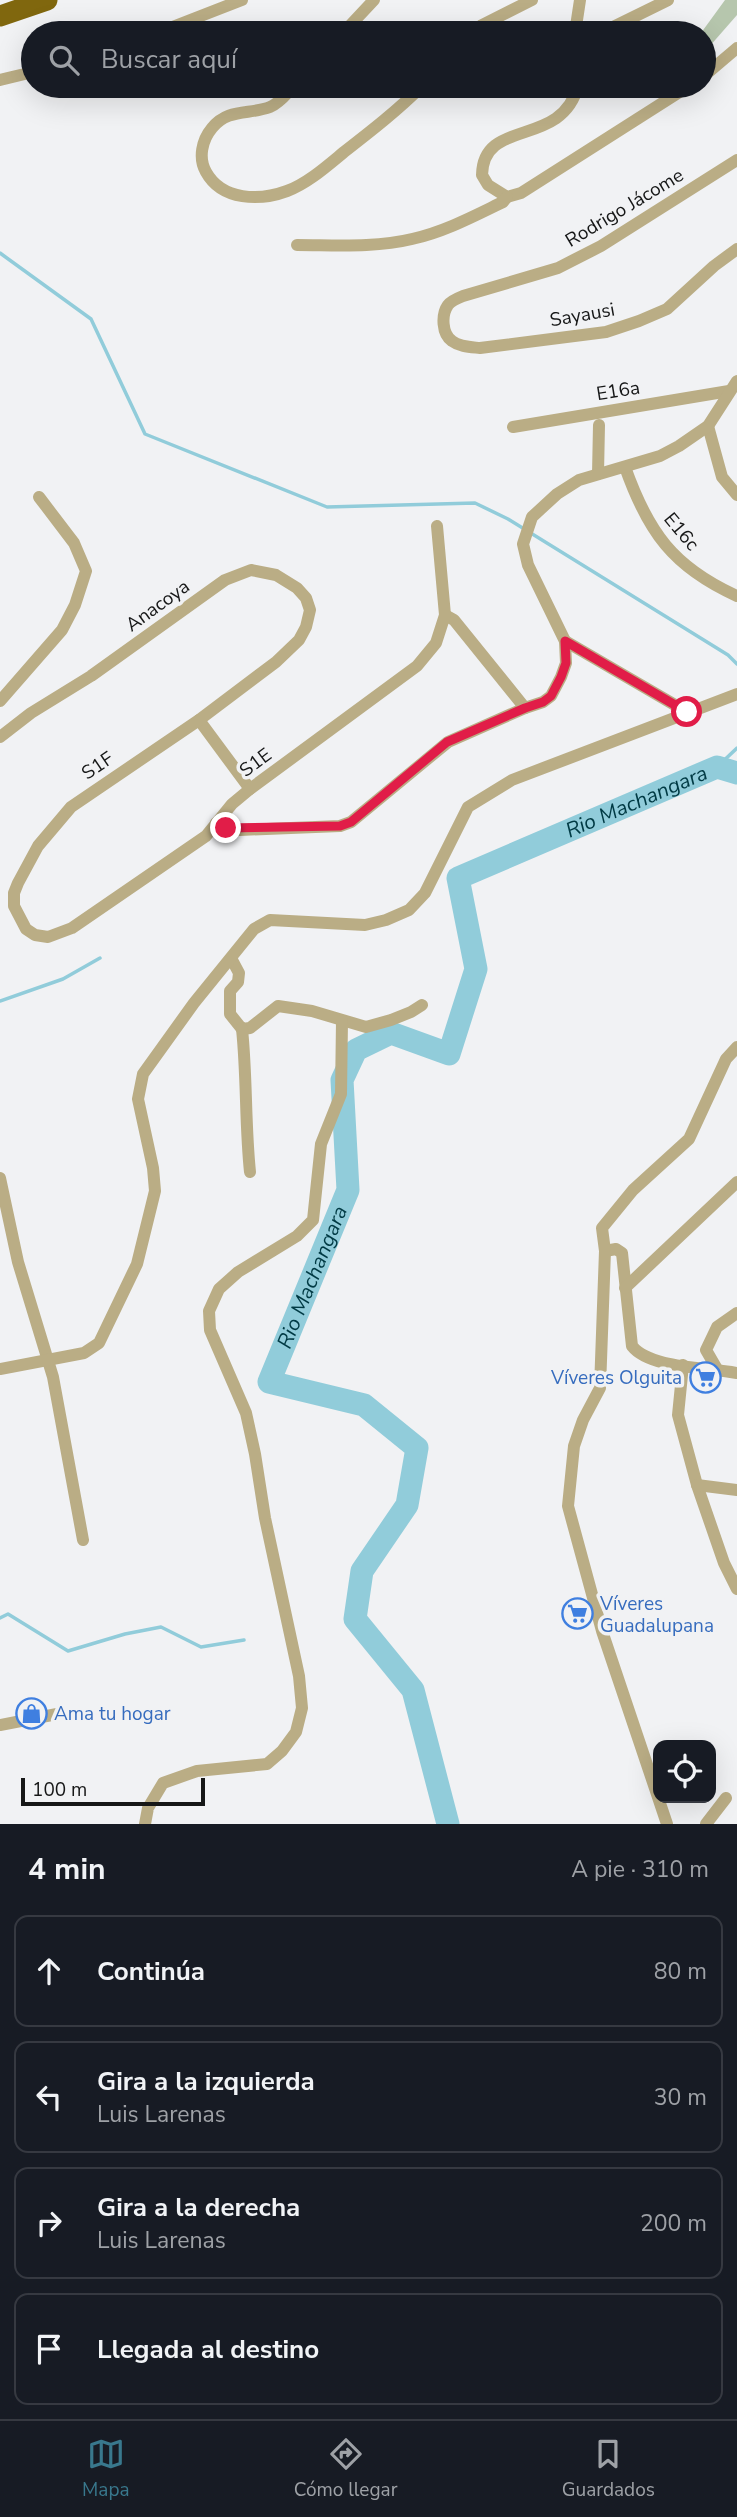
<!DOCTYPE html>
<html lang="es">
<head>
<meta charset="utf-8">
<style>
	body { margin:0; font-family:"Nunito Sans",sans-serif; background:#20242c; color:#f1f3f6 }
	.controls { position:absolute; right:21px; bottom:21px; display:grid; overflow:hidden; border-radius:14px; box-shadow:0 7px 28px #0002 }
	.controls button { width:63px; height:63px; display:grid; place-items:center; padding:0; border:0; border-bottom:2px solid #363941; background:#171b24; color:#f1f3f6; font:35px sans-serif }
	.scale { position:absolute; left:21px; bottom:18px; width:184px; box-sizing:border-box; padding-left:7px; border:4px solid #161717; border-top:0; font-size:19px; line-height:24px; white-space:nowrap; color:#161717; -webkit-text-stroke:5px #f1f2f4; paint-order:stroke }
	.stop { position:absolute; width:21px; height:21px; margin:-16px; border:5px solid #e11d48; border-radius:50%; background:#fff }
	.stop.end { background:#e11d48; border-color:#fff; box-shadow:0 2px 7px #0008 }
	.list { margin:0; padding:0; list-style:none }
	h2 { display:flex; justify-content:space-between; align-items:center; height:91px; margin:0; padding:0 28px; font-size:30px }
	h2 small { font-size:23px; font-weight:400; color:#9ea1a6 }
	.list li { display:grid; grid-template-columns:46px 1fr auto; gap:21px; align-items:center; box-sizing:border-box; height:112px; margin:0 14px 14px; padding:0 14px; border:2px solid #363941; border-radius:14px }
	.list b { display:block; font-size:26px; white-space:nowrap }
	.list p { margin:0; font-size:23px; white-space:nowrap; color:#9ea1a6 }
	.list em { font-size:23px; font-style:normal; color:#9ea1a6 }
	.icon { flex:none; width:38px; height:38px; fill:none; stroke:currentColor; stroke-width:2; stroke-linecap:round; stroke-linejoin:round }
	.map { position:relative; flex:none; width:737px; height:1824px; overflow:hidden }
	.search { position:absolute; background:#171b24; box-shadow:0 7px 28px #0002; left:21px; right:21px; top:21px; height:77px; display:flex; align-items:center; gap:18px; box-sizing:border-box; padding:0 24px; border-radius:38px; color:#9ea1a6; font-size:26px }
	.sheet { height:595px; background:#171b24 }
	nav { display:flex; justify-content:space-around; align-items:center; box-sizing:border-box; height:98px; border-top:2px solid #363941; background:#171b24; font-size:19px; color:#9ea1a6 }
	nav a { display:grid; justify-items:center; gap:4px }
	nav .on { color:#39788d }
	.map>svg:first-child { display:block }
	.green { fill:#b6c6ad }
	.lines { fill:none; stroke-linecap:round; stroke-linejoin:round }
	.stream { stroke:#91ccda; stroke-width:3.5 }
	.river { stroke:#91ccda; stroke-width:23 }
	.minor { stroke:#baad85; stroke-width:12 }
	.trunk { stroke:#80670e; stroke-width:21 }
	.route { stroke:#e11d48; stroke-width:9 }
	.labels { text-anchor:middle; stroke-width:7; stroke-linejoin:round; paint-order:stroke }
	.street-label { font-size:19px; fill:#161717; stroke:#f1f2f4 }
	.shop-label { font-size:19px; fill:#366cbe; stroke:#f1f2f4; text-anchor:start }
	.water-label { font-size:21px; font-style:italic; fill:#003a44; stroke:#f1f2f4 }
</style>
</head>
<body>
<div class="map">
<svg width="737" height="1824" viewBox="0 0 737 1824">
	<rect width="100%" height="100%" fill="#f1f2f4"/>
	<path class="green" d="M725 0H737V15L709 47 704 41V33H701Z"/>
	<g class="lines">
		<g class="stream">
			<path d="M0 253 91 319 145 434 327 507 475 503 508 519 728 655 737 664"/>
			<path d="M717 767 737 748"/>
			<path d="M0 1001 63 979 100 958"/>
			<path d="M0 1618 8 1614 68 1651 125 1634 161 1627 201 1647 244 1640"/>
		</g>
		<path class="river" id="s1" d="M448 1824 413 1690 355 1619 362 1571 407 1505 417 1448 364 1405 269 1382 348 1190 342 1080 356 1050 391 1033 449 1054 476 969 458 878 717 767 737 773"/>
		<g class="minor">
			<path d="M157 33 242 0"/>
			<path d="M343 33 374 0"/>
			<path d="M472 33 482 25 532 0"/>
			<path d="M575 33 580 0"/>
			<path d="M601 33 668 0"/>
			<path d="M704 76 737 48"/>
			<path d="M0 80 33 72"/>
			<path d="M294 86C287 93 280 103 270 107 249 115 228 108 212 128 202 140 198 158 206 172 222 201 260 201 287 191 308 183 327 166 344 152 371 131 398 110 422 86"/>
			<path d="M578 86C561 149 483 117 482 175L488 185 507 197 521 193 689 86"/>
			<path d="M737 160 601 246 558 268 463 296C458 298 451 301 448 305 441 315 442 334 452 341 460 347 470 347 480 348L606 332 639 321 667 309 714 266 737 249"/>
			<path d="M297 245C335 245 375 248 412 239 444 232 474 216 503 202L507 197"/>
			<path d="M708 426 722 477 737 495"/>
			<path d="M513 427 729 391"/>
			<path d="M625 467C648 532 673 567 737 596"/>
			<path d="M598 474 599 425"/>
			<path d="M445 615 454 620 525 708"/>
			<path d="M565 641 687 712"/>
			<path d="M0 701 62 630 75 605 86 571 74 543 39 497"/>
			<path d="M199 720 250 789"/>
			<path d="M0 737 31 713 91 676 225 580 251 570 276 575 297 588 306 598 310 610 306 627 299 640 276 662 199 720 71 807 38 846 18 883 14 893V906L26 929 35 935 48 937 72 928 206 836 232 804 250 789 417 666 436 643 445 615 437 526"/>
			<path d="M216 823 226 828 240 830 340 826 351 822 448 742 525 708 543 702 551 696 561 677 566 663 565 641 528 565 523 544 532 517 557 494 579 480 660 456 679 446 708 426 737 381"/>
			<path d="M231 958 239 973 238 982 230 991V1014L242 1029 250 1028 278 1006 312 1011 366 1027 391 1020 411 1012 422 1005"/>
			<path d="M242 1029C247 1077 245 1124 250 1172"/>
			<path d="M0 1178 18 1262 53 1377 83 1540"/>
			<path d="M605 1251 616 1249 622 1253 632 1346C650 1369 708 1367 737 1373"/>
			<path d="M625 1288 737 1182"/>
			<path d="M683 1365 678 1415 697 1485 724 1563 737 1589"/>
			<path d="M0 1369 84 1353 99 1343 137 1264 155 1191 153 1168 138 1099 143 1074 194 1003 254 929 270 920 365 925 386 920 409 910 425 893 468 807 512 780 737 694"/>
			<path d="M717 1369 706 1350 717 1327 737 1313"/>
			<path d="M697 1485 737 1490"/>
			<path d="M0 1725 57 1714"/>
			<path d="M145 1824 148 1808 163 1783 197 1771 267 1764 282 1751 296 1732 302 1708 299 1676 265 1518 255 1454 246 1413 210 1330 209 1311 219 1289 238 1272 297 1236 313 1220 321 1144 341 1094 342 1021"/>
			<path d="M667 1824 602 1631 568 1506 574 1446 583 1420 600 1388 605 1251 602 1228 633 1190 689 1139 726 1059 737 1047"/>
			<path d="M706 1824 726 1798"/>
		</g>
		<path class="trunk" d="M0 16 47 0"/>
	</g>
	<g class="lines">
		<path class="route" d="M226 828 340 826 351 822 447 742 525 708 543 702 551 696 561 677 566 663 565 641 687 712"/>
	</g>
	<defs>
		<symbol id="supermarket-ring" viewBox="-11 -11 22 22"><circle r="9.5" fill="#f1f2f4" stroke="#3f7fe0" stroke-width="1.5"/><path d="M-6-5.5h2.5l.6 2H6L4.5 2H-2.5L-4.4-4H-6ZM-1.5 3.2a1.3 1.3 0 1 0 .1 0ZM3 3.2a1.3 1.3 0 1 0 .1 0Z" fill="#3f7fe0"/></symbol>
		<symbol id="shop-ring" viewBox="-11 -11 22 22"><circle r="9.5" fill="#f1f2f4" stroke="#3f7fe0" stroke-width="1.5"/><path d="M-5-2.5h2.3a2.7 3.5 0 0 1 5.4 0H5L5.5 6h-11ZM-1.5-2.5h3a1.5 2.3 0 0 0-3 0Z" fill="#3f7fe0"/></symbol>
	</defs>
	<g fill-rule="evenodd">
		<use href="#supermarket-ring" x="688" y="1360" width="35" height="35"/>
		<use href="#supermarket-ring" x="560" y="1596" width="35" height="35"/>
		<use href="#shop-ring" x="14" y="1696" width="35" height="35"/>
	</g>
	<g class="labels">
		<g class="street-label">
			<text transform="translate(624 207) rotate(-31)" y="7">Rodrigo Jácome</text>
			<text transform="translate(582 314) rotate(-10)" y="7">Sayausi</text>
			<text transform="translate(618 390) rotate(-9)" y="7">E16a</text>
			<text transform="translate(682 531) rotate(50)" y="7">E16c</text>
			<text transform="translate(157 605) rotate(-36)" y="7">Anacoya</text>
			<text transform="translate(255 762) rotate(-37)" y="7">S1E</text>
			<text transform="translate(97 765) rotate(-34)" y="7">S1F</text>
		</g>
		<g class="shop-label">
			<text x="682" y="1384" text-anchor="end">Víveres Olguita</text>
			<text x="600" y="1610">Víveres<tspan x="600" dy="22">Guadalupana</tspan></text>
			<text x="54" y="1720">Ama tu hogar</text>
		</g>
		<g class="water-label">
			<text dy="7" stroke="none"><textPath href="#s1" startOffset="1410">Rio Machangara</textPath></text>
			<text dy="7" stroke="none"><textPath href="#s1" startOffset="696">Rio Machangara</textPath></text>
		</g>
	</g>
</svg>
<div class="controls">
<button><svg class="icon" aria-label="locate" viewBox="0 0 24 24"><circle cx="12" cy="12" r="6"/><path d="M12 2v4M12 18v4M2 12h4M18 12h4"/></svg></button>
</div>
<div class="scale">100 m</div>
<div class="stop" style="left:687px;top:712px"></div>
<div class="stop end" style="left:226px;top:828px"></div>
<div class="search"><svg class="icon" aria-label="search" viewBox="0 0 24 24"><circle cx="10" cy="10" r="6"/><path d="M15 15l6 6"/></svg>Buscar aquí</div>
</div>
<section class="sheet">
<h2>4 min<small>A pie · 310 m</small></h2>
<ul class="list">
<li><svg class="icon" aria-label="ahead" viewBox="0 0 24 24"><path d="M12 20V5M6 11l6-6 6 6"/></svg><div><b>Continúa</b></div><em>80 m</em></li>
<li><svg class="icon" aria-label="left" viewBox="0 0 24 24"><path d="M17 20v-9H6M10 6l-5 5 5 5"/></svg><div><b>Gira a la izquierda</b><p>Luis Larenas</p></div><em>30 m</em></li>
<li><svg class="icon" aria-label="right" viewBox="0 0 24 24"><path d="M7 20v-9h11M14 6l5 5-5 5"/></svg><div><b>Gira a la derecha</b><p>Luis Larenas</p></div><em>200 m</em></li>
<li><svg class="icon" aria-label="arrive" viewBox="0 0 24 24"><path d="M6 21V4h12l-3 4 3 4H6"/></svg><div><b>Llegada al destino</b></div></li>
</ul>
</section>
<nav>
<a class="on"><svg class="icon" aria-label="map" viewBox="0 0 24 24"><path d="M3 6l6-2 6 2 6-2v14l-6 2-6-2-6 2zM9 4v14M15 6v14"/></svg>Mapa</a>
<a><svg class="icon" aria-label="directions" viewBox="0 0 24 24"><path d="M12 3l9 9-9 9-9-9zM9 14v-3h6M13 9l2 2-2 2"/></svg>Cómo llegar</a>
<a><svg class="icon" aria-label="saved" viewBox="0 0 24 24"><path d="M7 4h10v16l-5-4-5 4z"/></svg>Guardados</a>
</nav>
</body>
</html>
